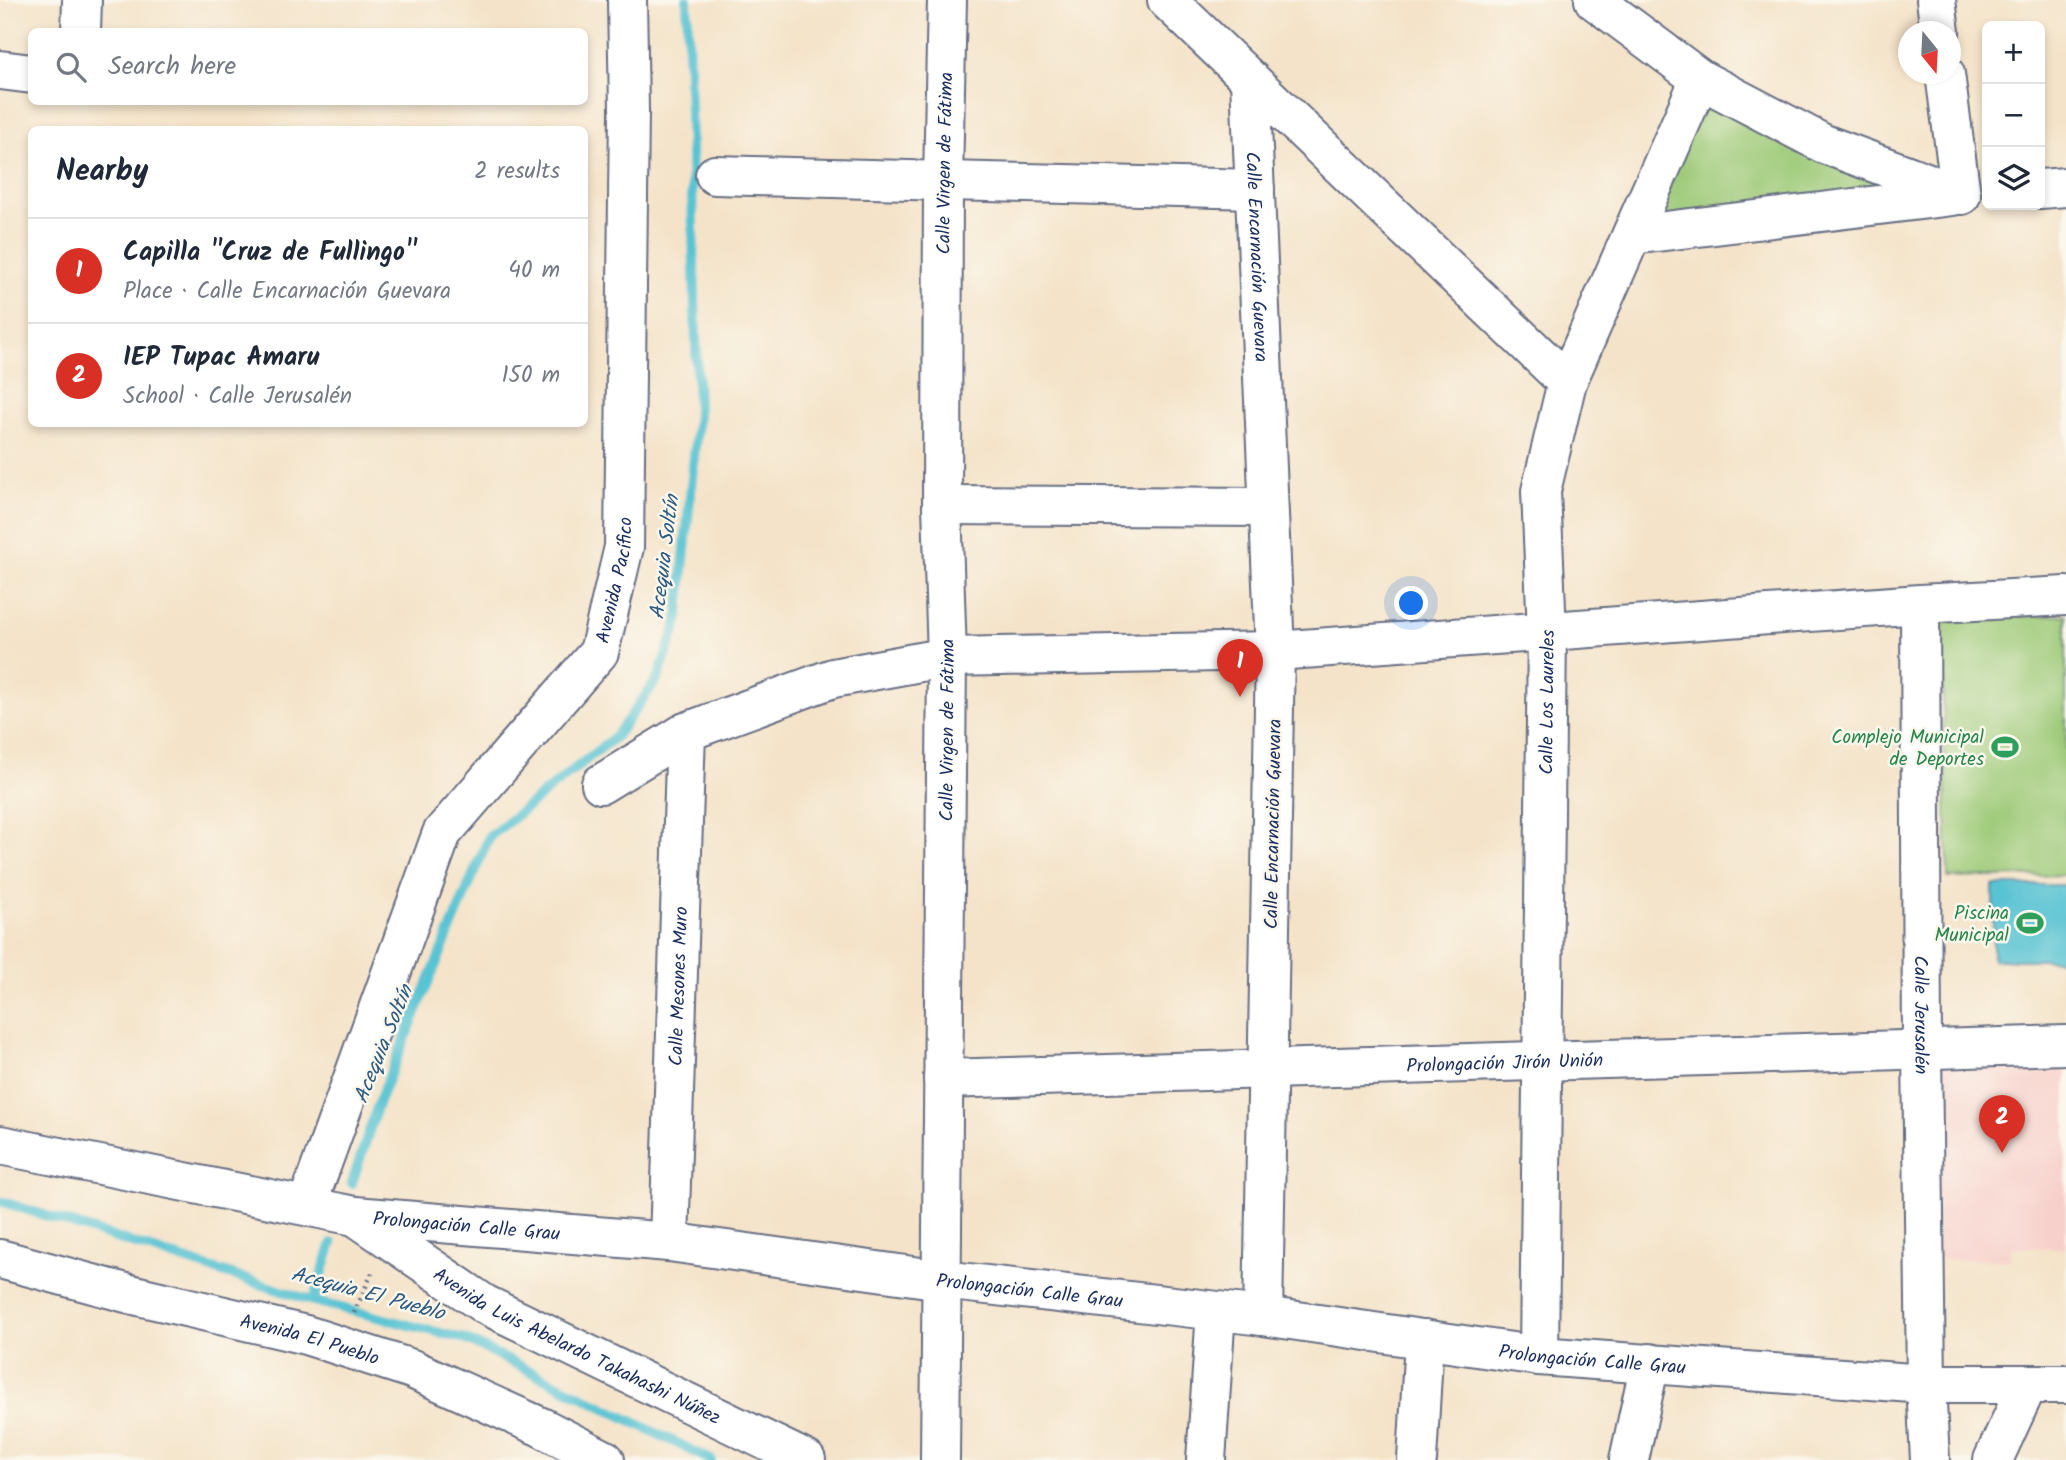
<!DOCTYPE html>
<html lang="en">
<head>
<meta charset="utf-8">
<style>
	body { margin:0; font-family:Kalam,sans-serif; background:#f6f6f7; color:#1f2937 }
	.controls { position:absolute; right:21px; top:21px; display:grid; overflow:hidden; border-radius:10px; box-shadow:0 4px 10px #0003 }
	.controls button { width:63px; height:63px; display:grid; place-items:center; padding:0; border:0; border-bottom:2px solid #e0e1e3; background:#fff; color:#1f2937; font:35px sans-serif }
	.compass { position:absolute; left:1898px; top:21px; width:63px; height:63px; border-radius:50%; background:#fff; box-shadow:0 4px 10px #0003; rotate:162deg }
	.you { position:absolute; left:1412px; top:604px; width:24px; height:24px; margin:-18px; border:5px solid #fff; border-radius:50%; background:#1a73e8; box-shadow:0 0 0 10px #1a73e833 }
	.badge { display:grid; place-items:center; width:46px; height:46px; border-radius:50%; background:#d93025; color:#fff; font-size:23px; font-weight:700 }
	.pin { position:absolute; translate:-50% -58px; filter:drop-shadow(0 2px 4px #0008) }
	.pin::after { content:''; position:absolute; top:37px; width:24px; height:21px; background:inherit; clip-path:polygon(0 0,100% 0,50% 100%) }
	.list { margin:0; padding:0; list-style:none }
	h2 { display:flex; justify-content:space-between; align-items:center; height:91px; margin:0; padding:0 28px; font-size:30px }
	h2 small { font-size:23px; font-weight:400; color:#747a83 }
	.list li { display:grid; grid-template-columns:46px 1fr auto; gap:21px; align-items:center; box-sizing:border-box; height:105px; padding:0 28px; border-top:2px solid #e0e1e3 }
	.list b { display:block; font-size:26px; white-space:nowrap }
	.list p { margin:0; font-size:23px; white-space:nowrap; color:#747a83 }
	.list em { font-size:23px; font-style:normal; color:#747a83 }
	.icon { flex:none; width:38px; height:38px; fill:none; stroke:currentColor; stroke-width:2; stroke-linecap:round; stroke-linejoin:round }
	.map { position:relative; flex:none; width:2066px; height:1460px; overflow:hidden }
	.search { position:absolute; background:#fff; box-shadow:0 4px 10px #0003; left:28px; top:28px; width:560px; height:77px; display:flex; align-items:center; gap:18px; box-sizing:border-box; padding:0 24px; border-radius:10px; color:#747a83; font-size:26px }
	.panel { position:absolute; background:#fff; box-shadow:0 4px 10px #0003; left:28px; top:126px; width:560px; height:301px; border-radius:10px }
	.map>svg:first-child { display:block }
	.built { fill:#f7d0cb }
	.green { fill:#9cc977; stroke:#5c7c6a; stroke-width:2 }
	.water { fill:#58c3d3; stroke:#3a7998; stroke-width:2 }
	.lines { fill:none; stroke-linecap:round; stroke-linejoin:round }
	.stream { stroke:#58c3d3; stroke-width:10 }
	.minor-casing { stroke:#676e83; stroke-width:42 }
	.tertiary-casing { stroke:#676e83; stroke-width:42 }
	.secondary-casing { stroke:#676e83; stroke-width:42 }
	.path { stroke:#676e83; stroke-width:4.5; stroke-dasharray:2 5; stroke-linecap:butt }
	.minor { stroke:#fff; stroke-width:38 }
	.tertiary { stroke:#fff; stroke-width:38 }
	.secondary { stroke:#fff; stroke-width:38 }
	.labels { text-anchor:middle; stroke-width:5; stroke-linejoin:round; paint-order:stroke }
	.street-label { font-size:19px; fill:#1b2f5e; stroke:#fbf7ec }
	.leisure-label { font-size:19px; fill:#27864d; stroke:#fbf7ec; text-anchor:end }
	.water-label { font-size:21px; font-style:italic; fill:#2d5b81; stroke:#fbf7ec }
</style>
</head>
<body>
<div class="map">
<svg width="2066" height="1460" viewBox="0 0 2066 1460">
	<rect width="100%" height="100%" fill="#fbf7ec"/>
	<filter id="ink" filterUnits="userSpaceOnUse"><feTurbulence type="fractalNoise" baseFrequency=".0143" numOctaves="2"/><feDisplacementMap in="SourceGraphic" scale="14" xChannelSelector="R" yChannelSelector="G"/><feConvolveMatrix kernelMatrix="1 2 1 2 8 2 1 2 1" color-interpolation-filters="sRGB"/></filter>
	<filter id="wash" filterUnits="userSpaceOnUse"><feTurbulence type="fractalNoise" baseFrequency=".00686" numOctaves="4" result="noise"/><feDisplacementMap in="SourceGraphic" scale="28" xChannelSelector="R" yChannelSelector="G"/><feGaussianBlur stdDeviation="1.57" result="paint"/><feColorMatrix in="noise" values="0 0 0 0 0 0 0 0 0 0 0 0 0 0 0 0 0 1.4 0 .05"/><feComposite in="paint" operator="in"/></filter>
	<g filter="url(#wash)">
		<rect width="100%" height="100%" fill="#f4e3c9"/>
		<path class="built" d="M1939 1059H2066V1248L2011 1247 2010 1260 1938 1259Z"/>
		<g class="green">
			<path d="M1700 79 1961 195 1632 235Z"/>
			<path d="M2066 615V875L1948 878 1941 619Z"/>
		</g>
		<rect class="water" x="1993" y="885" width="73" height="75"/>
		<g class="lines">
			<g class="stream">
				<path d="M352 1183 379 1101 489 837 616 736 658 678 678 621 698 415 687 0"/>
				<path d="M0 1201 313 1301 465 1339 711 1460"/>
				<path d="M313 1301 332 1243"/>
			</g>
		</g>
	</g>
	<g filter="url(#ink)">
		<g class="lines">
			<defs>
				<g id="minor">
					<path d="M1167 0 1567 382"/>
					<path d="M1594 0 1700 79 1824 144 1961 195"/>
					<path d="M1936 0 1940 32"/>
					<path d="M81 32 82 0"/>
					<path d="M0 70 32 74"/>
					<path d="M1945 74 1961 195"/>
					<path id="s1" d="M1250 80 1275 651 1263 1316"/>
					<path d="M715 175 1255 189"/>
					<path d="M2040 189 2066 187"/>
					<path d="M1632 235 1953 196"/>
					<path d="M942 505 1268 507"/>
					<path id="s2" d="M1920 604 1922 1048 1926 1384 1930 1460"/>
					<path d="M601 784 686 732 833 678 947 657 1275 651 1920 604 2066 596"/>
					<path id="s3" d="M943 1079 2066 1045"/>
					<path id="s4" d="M669 1242 686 732"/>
					<path id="s5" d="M0 1259 130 1294 306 1335 412 1369 541 1427 605 1460"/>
					<path id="s6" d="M1539 1356 1547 632 1541 491 1567 382 1700 79"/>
					<path id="s7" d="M940 1460 947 657 942 505 943 180 947 0"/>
					<path d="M1206 1460 1216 1311"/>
					<path d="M1417 1460 1424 1339"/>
					<path d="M1629 1460 1650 1363"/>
					<path d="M1993 1460 2028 1384"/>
				</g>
				<g id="tertiary">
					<path id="s8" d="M355 1216 669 1242 942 1280 1263 1316 1539 1356 1926 1384H2066"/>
				</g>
				<g id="secondary">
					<path id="s9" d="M0 1145 355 1216 484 1304 806 1460"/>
					<path id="s10" d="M307 1205 442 833 599 652 624 547 629 110 627 0"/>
				</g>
			</defs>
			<use href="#minor" class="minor-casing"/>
			<use href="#tertiary" class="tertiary-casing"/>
			<use href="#secondary" class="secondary-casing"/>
			<path class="path" d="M354 1313 372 1273"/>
			<use href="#minor" class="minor"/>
			<use href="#tertiary" class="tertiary"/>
			<use href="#secondary" class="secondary"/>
		</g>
	</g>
	<defs>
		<symbol id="stadium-bare" viewBox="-9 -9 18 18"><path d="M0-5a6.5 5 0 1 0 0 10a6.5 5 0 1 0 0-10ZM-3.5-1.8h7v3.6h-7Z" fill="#2e9e5b" stroke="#fbf7ec" stroke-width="2.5" paint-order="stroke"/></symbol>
	</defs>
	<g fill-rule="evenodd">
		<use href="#stadium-bare" x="1986" y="728" width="38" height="38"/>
		<use href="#stadium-bare" x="2011" y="904" width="38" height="38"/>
	</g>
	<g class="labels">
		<g class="street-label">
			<text dy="7" stroke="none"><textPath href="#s7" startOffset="1297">Calle Virgen de Fátima</textPath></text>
			<text dy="7" stroke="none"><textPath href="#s1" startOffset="177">Calle Encarnación Guevara</textPath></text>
			<text dy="7" stroke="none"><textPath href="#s10" startOffset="709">Avenida Pacífico</textPath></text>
			<text dy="7" stroke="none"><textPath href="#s6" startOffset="654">Calle Los Laureles</textPath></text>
			<text dy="7" stroke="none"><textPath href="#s7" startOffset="730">Calle Virgen de Fátima</textPath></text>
			<text transform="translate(1272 824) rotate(-89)" y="7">Calle Encarnación Guevara</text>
			<text dy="7" stroke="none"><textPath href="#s4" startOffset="256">Calle Mesones Muro</textPath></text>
			<text dy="7" stroke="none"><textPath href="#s2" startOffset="411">Calle Jerusalén</textPath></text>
			<text dy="7" stroke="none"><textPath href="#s3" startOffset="562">Prolongación Jirón Unión</textPath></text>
			<text dy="7" stroke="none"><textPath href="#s8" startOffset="112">Prolongación Calle Grau</textPath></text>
			<text dy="7" stroke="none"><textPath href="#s8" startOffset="679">Prolongación Calle Grau</textPath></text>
			<text dy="7" stroke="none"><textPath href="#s5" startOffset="320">Avenida El Pueblo</textPath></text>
			<text dy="7" stroke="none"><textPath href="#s9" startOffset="620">Avenida Luis Abelardo Takahashi Núñez</textPath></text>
			<text dy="7" stroke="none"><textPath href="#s8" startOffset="1246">Prolongación Calle Grau</textPath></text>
		</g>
		<g class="leisure-label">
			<text x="1984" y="743">Complejo Municipal<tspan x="1984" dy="22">de Deportes</tspan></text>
			<text x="2009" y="919">Piscina<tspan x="2009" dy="22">Municipal</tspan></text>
		</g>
		<g class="water-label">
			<text transform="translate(664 557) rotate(-83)" y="7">Acequia Soltín</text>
			<text transform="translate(383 1044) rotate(-68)" y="7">Acequia Soltín</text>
			<text transform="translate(368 1293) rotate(15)" y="7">Acequia El Pueblo</text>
		</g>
	</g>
</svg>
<div class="controls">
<button>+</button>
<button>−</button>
<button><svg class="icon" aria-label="layers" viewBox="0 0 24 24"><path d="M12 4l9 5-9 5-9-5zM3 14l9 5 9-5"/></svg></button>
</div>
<svg class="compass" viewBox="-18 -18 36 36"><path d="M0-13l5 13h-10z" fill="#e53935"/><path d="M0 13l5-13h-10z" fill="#747a83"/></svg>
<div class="you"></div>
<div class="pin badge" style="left:1240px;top:697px">1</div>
<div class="pin badge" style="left:2002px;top:1153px">2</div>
<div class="search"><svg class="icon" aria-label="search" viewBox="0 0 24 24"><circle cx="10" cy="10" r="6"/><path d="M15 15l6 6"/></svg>Search here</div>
<section class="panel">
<h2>Nearby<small>2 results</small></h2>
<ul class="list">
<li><span class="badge">1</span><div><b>Capilla ''Cruz de Fullingo''</b><p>Place · Calle Encarnación Guevara</p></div><em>40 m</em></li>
<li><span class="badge">2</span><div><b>IEP Tupac Amaru</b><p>School · Calle Jerusalén</p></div><em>150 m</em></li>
</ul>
</section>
</div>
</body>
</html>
